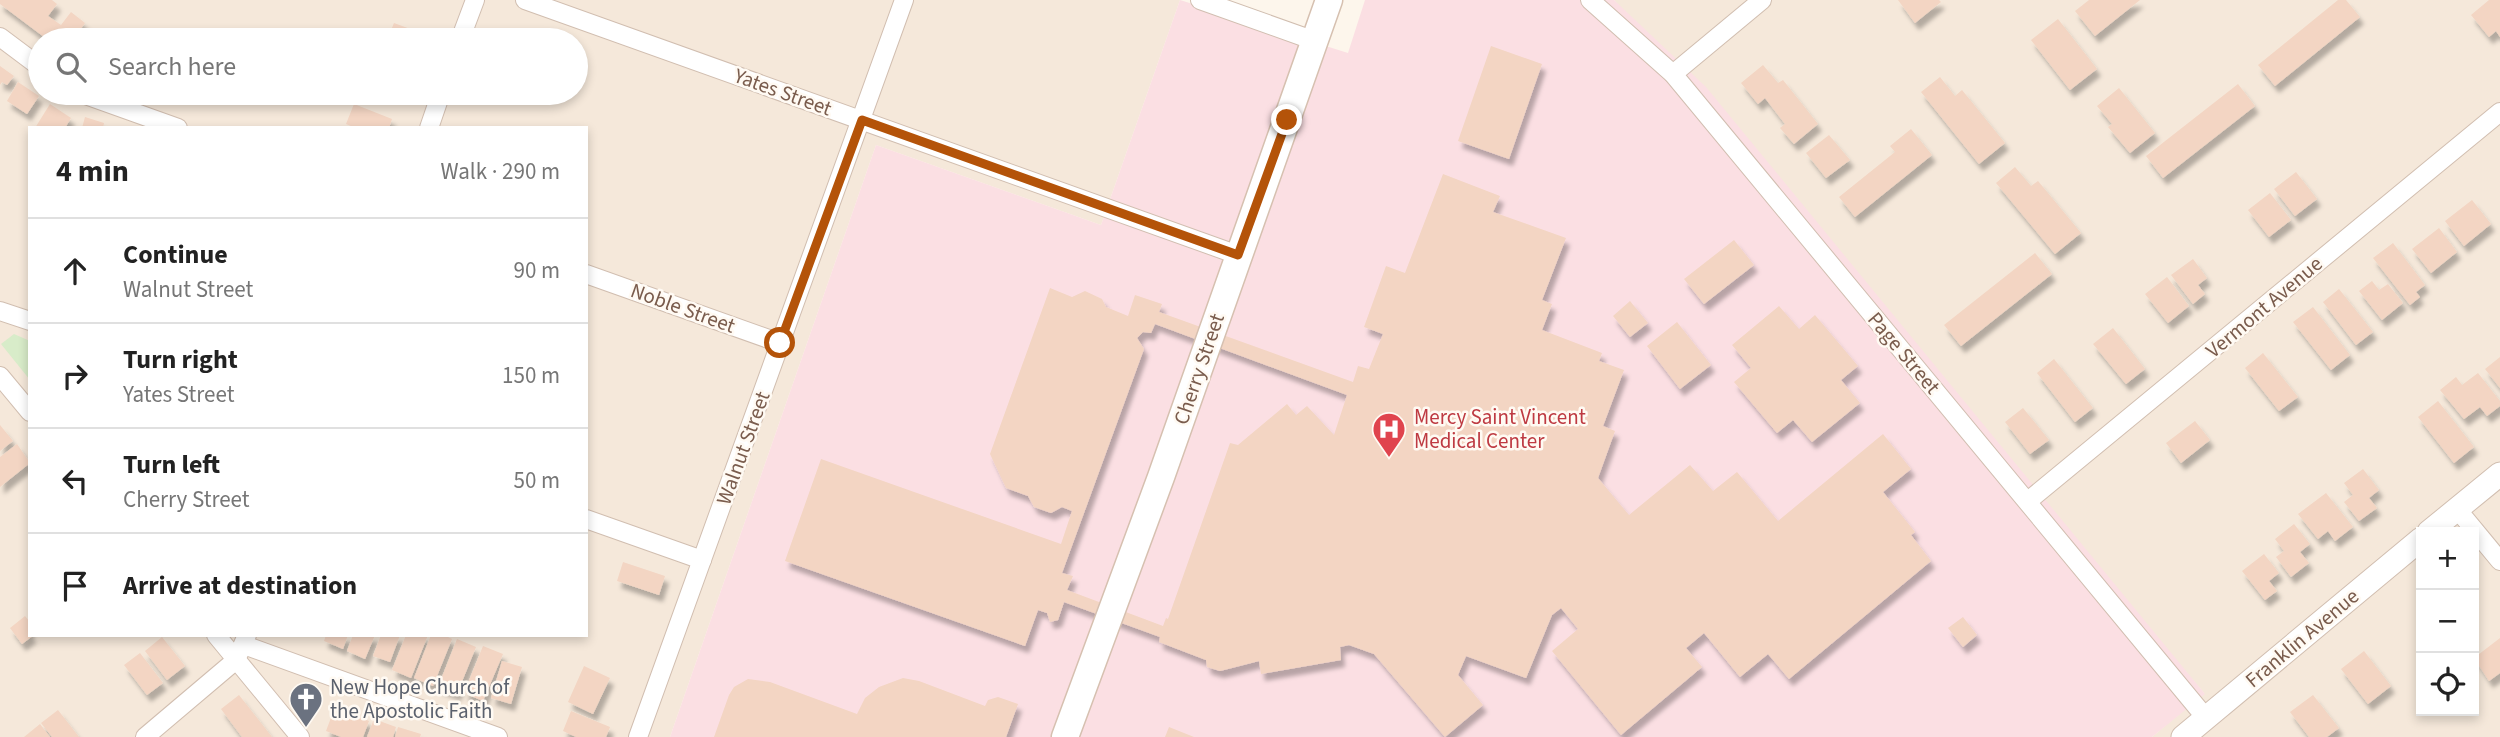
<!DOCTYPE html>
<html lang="en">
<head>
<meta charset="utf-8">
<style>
	body { margin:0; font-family:"Source Sans 3",sans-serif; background:#f6f6f6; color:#222 }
	.controls { position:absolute; right:21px; bottom:21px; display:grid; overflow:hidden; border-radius:0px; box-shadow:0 4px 10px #0003 }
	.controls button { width:63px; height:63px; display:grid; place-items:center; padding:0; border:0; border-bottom:2px solid #e0e0e0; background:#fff; color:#222; font:35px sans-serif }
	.stop { position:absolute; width:21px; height:21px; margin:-16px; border:5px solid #b45309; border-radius:50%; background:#fff }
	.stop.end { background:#b45309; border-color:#fff; box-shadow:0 2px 7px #0008 }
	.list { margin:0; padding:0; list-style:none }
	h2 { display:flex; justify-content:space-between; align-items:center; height:91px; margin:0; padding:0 28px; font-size:30px }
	h2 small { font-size:23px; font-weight:400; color:#767676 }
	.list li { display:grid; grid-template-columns:46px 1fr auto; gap:21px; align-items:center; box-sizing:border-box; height:105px; padding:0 28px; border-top:2px solid #e0e0e0 }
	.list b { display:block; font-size:26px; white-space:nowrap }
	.list p { margin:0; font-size:23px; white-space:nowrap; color:#767676 }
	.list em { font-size:23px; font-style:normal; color:#767676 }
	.icon { flex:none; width:38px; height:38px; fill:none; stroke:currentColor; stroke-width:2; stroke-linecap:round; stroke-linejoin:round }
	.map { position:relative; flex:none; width:2500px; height:737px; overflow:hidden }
	.search { position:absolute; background:#fff; box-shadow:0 4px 10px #0003; left:28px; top:28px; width:560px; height:77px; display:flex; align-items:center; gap:18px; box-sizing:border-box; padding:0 24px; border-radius:38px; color:#767676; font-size:26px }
	.panel { position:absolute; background:#fff; box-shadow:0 4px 10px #0003; left:28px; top:126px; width:560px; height:511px; border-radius:0px }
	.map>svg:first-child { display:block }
	.residential { fill:#f5e8da; fill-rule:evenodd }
	.medical { fill:#fbdfe3 }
	.green { fill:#d8ecc9 }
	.building { fill:#f3d5c3; fill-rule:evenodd; filter:url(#shadow) }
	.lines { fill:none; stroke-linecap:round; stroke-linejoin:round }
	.minor-casing { stroke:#d1beb0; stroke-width:20 }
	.tertiary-casing { stroke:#d1beb0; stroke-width:25 }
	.secondary-casing { stroke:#d6c0b0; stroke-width:29 }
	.minor { stroke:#fff; stroke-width:18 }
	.tertiary { stroke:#fff; stroke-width:23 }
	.secondary { stroke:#fff; stroke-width:26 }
	.route { stroke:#b45309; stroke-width:9 }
	.labels { text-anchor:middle; stroke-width:5; stroke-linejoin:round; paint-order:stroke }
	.street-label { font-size:21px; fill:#7a5c4d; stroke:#fffaf3 }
	.health-label { font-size:21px; fill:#be3a42; stroke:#fffaf3; text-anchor:start }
	.worship-label { font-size:21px; fill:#5b616d; stroke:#fffaf3; text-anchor:start }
</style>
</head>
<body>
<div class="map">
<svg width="2500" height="737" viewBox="0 0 2500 737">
	<defs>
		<filter id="shadow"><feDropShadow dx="4" dy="7" stdDeviation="2" flood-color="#0004"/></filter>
	</defs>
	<rect width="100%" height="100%" fill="#fdf6ec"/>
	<g class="residential">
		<path d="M0 0H1180L1101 225 876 145 670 737H0ZM40 40H576V93H40ZM30 128H586V635H30Z"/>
		<path d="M1614 0H2500V737H2152L2204 693ZM2421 532H2474V711H2421Z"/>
	</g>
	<path class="medical" d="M1180 0 1348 53 1365 0H1614L1706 87 2205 694 2152 737H670L876 145 1101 225Z"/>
	<path class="green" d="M14 334 30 341V380L1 344Z"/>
	<g class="building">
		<path d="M0 0H52L57 4 48 16 61 25 71 12 85 23 73 40H48L0 4Z"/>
		<path d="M1898 0H1939L1941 2 1915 23Z"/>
		<path d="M2089 0H2140L2095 36 2075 11Z"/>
		<path d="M2338 0H2346L2360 17 2275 86 2258 65Z"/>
		<path d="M2489 0H2500V37L2496 31 2489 37 2471 15Z"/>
		<path d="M2058 19 2097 69 2070 90 2031 40Z"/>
		<path d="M394 23 432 37 431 40H387Z"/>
		<path d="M501 29 532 40H497Z"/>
		<path d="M1491 46 1542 64 1509 159 1458 141Z"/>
		<path d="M1763 65 1778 83 1783 80 1818 124 1794 144 1780 128 1785 124 1765 98 1758 104 1741 83Z"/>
		<path d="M0 66 14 76 7 85 2 82 0 85Z"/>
		<path d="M1940 77 1955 96 1962 90 2005 143 1979 164 1921 92Z"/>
		<path d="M18 82 39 96 27 114 7 101Z"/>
		<path d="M2238 84 2255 106 2163 178 2146 156Z"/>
		<path d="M2119 88 2155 133 2130 153 2108 127 2112 124 2097 106Z"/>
		<path d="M50 104 71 118 65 128H35Z"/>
		<path d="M354 104 392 119 389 128H356L346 124Z"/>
		<path d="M85 117 104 123 103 128H82Z"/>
		<path d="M1911 129 1932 155 1855 217 1839 197 1895 152 1890 146Z"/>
		<path d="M1829 135 1850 160 1826 178 1806 153Z"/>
		<path d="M2015 167 2031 186 2038 181 2081 233 2055 254 1996 183Z"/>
		<path d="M2296 172 2317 199 2295 216 2274 189Z"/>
		<path d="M1443 174 1500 196 1493 212 1566 238 1542 300 1552 304 1542 330 1602 353 1599 361 1624 370 1603 426 1615 431 1598 478 1629 515 1690 465 1713 491 1737 472 1778 521 1883 434 1911 469 1883 492 1915 532 1911 535 1931 561 1789 679 1768 654 1740 677 1704 633 1686 648 1702 667 1621 735 1552 651 1578 629 1561 608 1552 615 1526 678 1466 656 1458 675 1483 705 1445 737 1374 654 1349 645 1340 647 1341 660 1261 674 1259 661 1220 671 1207 667 1206 660 1159 642 1160 637 1064 602 1058 620 1050 622 1047 613 1038 610 1025 646 785 561 821 459 1061 544 1072 511 1062 507 1051 513 1034 507 1028 496 1006 488 990 454 1050 288 1072 297 1085 291 1102 299 1106 307 1128 316 1135 295 1162 304 1159 312 1353 382 1358 366 1369 369 1383 334 1364 327 1386 266 1405 273ZM1155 324 1347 395 1334 435 1307 406 1296 415 1287 404 1238 445 1230 443 1168 619 1166 618 1163 626 1067 590 1073 576 1062 573 1144 349 1137 338 1143 332 1151 333Z"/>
		<path d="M2270 193 2291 220 2269 237 2248 210Z"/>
		<path d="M2472 200 2491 224 2464 246 2445 221Z"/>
		<path d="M2439 228 2457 252 2431 273 2412 249Z"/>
		<path d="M1734 240 1754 265 1704 304 1684 279Z"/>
		<path d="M2393 243 2425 285 2416 292 2420 297 2410 305 2373 258Z"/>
		<path d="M2035 253 2052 274 1961 346 1944 325Z"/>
		<path d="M2193 259 2207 278 2198 285 2205 294 2193 304 2171 275Z"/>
		<path d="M2167 277 2189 306 2168 323 2145 294Z"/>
		<path d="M2372 281 2379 290 2388 284 2403 303 2382 320 2359 291Z"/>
		<path d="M2339 289 2373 332 2356 345 2323 302Z"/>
		<path d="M1630 301 1648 323 1630 337 1613 316Z"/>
		<path d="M1779 306 1799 329 1815 315 1858 366 1841 380 1860 403 1812 442 1793 420 1777 433 1734 382 1751 368 1732 345Z"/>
		<path d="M2313 307 2350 355 2331 370 2293 322Z"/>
		<path d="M1677 322 1711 365 1680 389 1647 346Z"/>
		<path d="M2113 328 2145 369 2126 384 2093 344Z"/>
		<path d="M2263 353 2298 397 2279 411 2245 368Z"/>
		<path d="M2500 357V388L2485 369Z"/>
		<path d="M2054 359 2093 408 2075 422 2037 373Z"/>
		<path d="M2478 373 2500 401V406L2487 416 2480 407 2464 419 2440 390 2456 377 2462 385Z"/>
		<path d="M2438 401 2474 447 2454 463 2418 417Z"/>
		<path d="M2023 408 2049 440 2030 454 2005 422Z"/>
		<path d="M2195 421 2210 440 2181 463 2166 443Z"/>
		<path d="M0 425 13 441 0 451Z"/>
		<path d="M17 444 30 463 0 487V457Z"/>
		<path d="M2363 469 2379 490 2369 498 2377 508 2359 521 2344 502 2353 495 2344 483Z"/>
		<path d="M2326 493 2353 527 2335 541 2328 531 2318 539 2298 514Z"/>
		<path d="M2294 524 2310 544 2300 552 2309 563 2291 577 2276 557 2284 551 2275 539Z"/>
		<path d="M2264 554 2279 573 2269 581 2277 591 2265 600 2242 571Z"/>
		<path d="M623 562 665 576 659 595 617 581Z"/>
		<path d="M25 616 30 622V635H34L22 644 10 628Z"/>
		<path d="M1963 617 1977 635 1963 647 1948 628Z"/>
		<path d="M326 635H348L343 649 324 641Z"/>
		<path d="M353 635H375L365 659 347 651Z"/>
		<path d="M381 635H400L390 662 373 656Z"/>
		<path d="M406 635H428L411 678 392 670Z"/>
		<path d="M431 635H444L452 639 433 686 414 678Z"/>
		<path d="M162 637 185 666 167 680 145 651Z"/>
		<path d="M2500 638V673L2489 681 2474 658Z"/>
		<path d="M457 639 476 647 457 694 438 687Z"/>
		<path d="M483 646 503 654 483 701 464 693Z"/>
		<path d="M2364 651 2391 686 2368 704 2341 669Z"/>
		<path d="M140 653 163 683 147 695 124 665Z"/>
		<path d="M502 661 522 667 511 704 491 698Z"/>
		<path d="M584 666 610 678 593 714 568 702Z"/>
		<path d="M903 678 919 681 985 706 988 700 998 697 1018 704 1006 737H714L729 695 734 687 748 679 770 682 857 714 865 698 879 687Z"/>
		<path d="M239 695 272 737H242L221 709Z"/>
		<path d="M2313 695 2339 728 2327 737H2309L2290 712Z"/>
		<path d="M335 707 369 721 363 737H341L326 731Z"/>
		<path d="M58 710 79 737H52L41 723Z"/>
		<path d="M571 711 610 727 606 737H576L563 731Z"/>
		<path d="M374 719 396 727 393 737H367Z"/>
		<path d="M40 724 50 737H24Z"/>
		<path d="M398 727 421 734 420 737H395Z"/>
		<path d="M1169 727 1194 737H1165Z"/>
	</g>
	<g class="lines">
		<defs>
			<g id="minor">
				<path d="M525 0 1238 255"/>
				<path d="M1200 0 1315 41"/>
				<path d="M1590 0 1673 74 2206 718"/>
				<path d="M0 37 40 67"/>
				<path d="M460 40 475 0"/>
				<path d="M1673 74 1762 0"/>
				<path d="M80 93 178 128"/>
				<path d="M429 128 441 93"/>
				<path d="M586 274 780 343"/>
				<path d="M0 311 30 321"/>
				<path d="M0 376 30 412"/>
				<path d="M2028 501 2500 112"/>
				<path d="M2457 509 2500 561"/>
				<path d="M586 519 702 560"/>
				<path d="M216 635 300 737"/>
				<path d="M244 645 498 737"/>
				<path d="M145 737 236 660 247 635"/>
				<path d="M638 737 904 0"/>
			</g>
			<g id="tertiary">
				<path d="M2429 532 2500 474"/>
				<path d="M2183 737 2421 539"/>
			</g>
			<path id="secondary" d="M1065 737 1161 477 1329 0"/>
		</defs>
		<use href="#minor" class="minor-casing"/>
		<use href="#tertiary" class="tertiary-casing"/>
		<use href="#secondary" class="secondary-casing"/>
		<use href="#minor" class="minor"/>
		<use href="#tertiary" class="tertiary"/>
		<use href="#secondary" class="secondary"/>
	</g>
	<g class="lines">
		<path class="route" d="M780 343 862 120 1238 255 1287 120"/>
	</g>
	<defs>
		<symbol id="hospital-pin" viewBox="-11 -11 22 30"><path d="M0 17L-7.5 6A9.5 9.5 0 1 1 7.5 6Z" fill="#e0444e" stroke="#fffaf3"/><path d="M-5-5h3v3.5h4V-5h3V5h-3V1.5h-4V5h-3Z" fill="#fff"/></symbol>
		<symbol id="church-pin" viewBox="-11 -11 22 30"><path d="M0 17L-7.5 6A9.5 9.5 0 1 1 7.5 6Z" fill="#6b7280" stroke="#fffaf3"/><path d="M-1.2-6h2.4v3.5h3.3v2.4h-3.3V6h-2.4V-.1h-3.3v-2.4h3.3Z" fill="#fff"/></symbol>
	</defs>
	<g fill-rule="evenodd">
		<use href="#hospital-pin" x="1370" y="410" width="38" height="52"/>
		<use href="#church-pin" x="287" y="680" width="38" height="52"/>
	</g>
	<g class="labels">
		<g class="street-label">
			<text transform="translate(783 92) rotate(20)" y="7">Yates Street</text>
			<text transform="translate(2264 307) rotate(-40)" y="7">Vermont Avenue</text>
			<text transform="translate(683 308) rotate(20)" y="7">Noble Street</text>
			<text transform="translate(1904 353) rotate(50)" y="7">Page Street</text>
			<text transform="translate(1199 369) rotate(-71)" y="7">Cherry Street</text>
			<text transform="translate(743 448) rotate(-70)" y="7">Walnut Street</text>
			<text transform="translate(2302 638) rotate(-40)" y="7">Franklin Avenue</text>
		</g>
		<g class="health-label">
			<text x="1414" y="424">Mercy Saint Vincent<tspan x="1414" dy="24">Medical Center</tspan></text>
		</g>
		<g class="worship-label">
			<text x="330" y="694">New Hope Church of<tspan x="330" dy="24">the Apostolic Faith</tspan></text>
		</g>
	</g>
</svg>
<div class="controls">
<button>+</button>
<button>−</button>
<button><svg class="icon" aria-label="locate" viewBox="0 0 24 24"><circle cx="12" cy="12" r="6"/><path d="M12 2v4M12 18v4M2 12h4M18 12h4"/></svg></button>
</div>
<div class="stop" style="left:780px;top:343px"></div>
<div class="stop end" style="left:1287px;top:120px"></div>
<div class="search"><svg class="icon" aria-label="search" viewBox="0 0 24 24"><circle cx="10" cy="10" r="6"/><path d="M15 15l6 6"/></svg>Search here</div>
<section class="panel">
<h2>4 min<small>Walk · 290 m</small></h2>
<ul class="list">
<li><svg class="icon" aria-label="ahead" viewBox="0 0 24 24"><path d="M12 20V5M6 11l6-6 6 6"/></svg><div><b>Continue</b><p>Walnut Street</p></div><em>90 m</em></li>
<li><svg class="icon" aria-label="right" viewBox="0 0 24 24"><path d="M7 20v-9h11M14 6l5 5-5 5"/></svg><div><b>Turn right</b><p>Yates Street</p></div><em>150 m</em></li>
<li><svg class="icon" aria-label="left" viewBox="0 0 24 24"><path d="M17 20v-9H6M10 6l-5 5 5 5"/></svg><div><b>Turn left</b><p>Cherry Street</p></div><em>50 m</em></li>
<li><svg class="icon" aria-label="arrive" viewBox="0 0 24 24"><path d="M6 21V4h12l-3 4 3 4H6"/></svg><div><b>Arrive at destination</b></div></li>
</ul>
</section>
</div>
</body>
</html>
